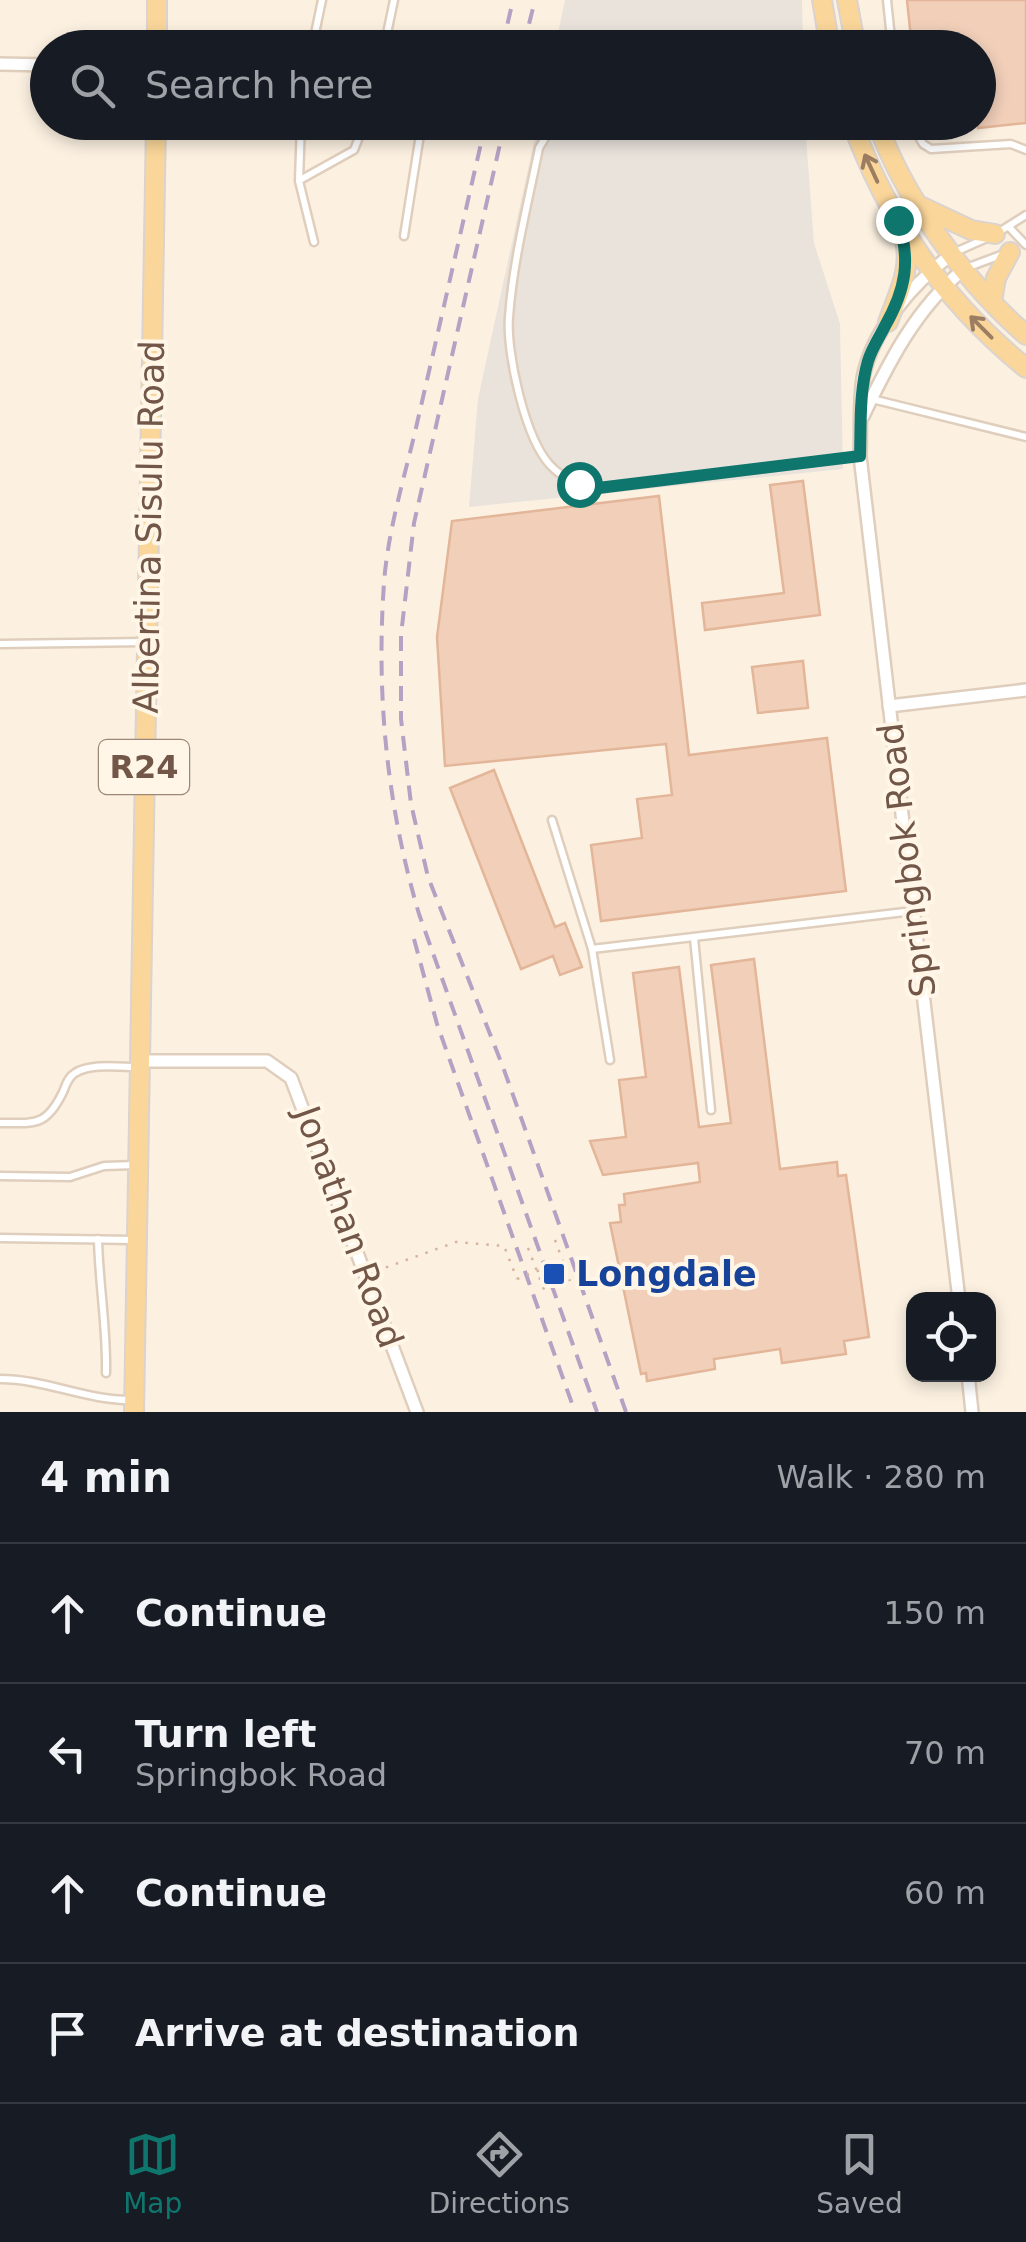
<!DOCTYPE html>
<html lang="en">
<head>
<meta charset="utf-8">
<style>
	body { margin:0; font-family:"DejaVu Sans",sans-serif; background:#20242c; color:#f1f3f6 }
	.controls { position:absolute; right:30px; bottom:30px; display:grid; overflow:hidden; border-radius:20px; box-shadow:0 5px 15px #0003 }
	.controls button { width:90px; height:90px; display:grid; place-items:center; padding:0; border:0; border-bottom:2px solid #363941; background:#171b24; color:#f1f3f6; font:50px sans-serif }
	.stop { position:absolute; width:30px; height:30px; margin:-22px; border:8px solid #0f766e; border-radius:50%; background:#fff }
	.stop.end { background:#0f766e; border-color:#fff; box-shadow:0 2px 10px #0008 }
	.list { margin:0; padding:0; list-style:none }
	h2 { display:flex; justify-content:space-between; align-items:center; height:130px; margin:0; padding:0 40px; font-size:42px }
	h2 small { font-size:32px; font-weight:400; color:#9ea1a6 }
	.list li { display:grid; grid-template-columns:65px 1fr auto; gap:30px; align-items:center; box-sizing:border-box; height:140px; padding:0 40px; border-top:2px solid #363941 }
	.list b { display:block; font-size:38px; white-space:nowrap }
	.list p { margin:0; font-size:32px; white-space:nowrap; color:#9ea1a6 }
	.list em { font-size:32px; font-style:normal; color:#9ea1a6 }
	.icon { flex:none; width:55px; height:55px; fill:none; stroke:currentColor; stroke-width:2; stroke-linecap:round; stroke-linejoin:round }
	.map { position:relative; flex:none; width:1026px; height:1412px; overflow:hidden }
	.search { position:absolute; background:#171b24; box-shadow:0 5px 15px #0003; left:30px; right:30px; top:30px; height:110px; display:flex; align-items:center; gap:25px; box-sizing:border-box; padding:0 35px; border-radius:55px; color:#9ea1a6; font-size:38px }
	.sheet { height:690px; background:#171b24 }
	nav { display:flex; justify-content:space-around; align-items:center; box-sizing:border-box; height:140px; border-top:2px solid #363941; background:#171b24; font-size:28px; color:#9ea1a6 }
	nav a { display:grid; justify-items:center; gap:5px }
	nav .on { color:#0f766e }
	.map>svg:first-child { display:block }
	.industrial { fill:#eae3dc }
	.building { fill:#f1cfb9; stroke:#e3b69a; stroke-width:2.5 }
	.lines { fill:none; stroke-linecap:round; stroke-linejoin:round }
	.service-casing { stroke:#e0cebd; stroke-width:11 }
	.minor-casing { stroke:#e0cebd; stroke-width:16 }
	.primary-casing { stroke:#dad3cf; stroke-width:22 }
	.path { stroke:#d5b39d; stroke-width:2.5; stroke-dasharray:2.5 8; stroke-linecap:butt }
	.service { stroke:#fff; stroke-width:6 }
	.minor { stroke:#fff; stroke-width:11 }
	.primary { stroke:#fad69a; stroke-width:18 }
	.rail { stroke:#b4a1c4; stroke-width:4; stroke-dasharray:15 10; stroke-linecap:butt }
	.path-bridge { stroke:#d5b39d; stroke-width:2.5; stroke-dasharray:2.5 8; stroke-linecap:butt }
	.oneway { stroke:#9b7d61 }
	.route { stroke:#0f766e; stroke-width:12 }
	.transit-dot { fill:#1a4fb4; stroke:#fff6e7; stroke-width:4 }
	.labels { text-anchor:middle; stroke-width:8; stroke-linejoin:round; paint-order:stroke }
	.shield { fill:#fff6e7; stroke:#9c8778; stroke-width:2.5 }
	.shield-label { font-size:32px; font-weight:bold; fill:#725748 }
	.street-label { font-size:35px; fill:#725748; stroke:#fff6e7 }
	.transit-label { font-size:35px; font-weight:bold; fill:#164399; stroke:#fff6e7; text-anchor:start }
</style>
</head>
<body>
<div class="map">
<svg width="1026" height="1412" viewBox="0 0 1026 1412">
	<rect width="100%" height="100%" fill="#fcf1e1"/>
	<g class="industrial">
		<path d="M565 0H802L803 47H555Z"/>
		<path d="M538 123H805L814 243 840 324 843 469 469 507 478 399Z"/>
	</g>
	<g class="building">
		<path d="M907 0H1026V123L978 128V48H912Z"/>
		<path d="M921 122H967V129L925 134Z"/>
		<path d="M803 481 820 615 705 630 702 603 784 593 770 485Z"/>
		<path d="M659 496 689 755 827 738 846 891 601 921 591 845 642 838 637 799 672 795 666 744 445 766 437 637 452 521Z"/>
		<path d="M803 661 808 708 758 713 752 667Z"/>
		<path d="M494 770 555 927 565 923 582 967 560 975 553 956 521 969 450 788Z"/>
		<path d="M754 959 780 1169 837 1162 838 1176 846 1175 869 1337 844 1341 846 1354 782 1363 780 1349 714 1359 715 1369 647 1381 646 1373 641 1374 610 1223 621 1222 619 1205H625L624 1194 700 1182 698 1163 603 1175 590 1141 626 1137 619 1080 646 1077 633 973 679 967 699 1127 731 1123 711 965Z"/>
	</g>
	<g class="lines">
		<defs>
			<g id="service">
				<path d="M887 0 892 48"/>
				<path d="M312 48 322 0"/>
				<path d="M384 48 394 0"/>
				<path d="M301 122 299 181 314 242"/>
				<path d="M564 122 551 128 539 148C528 203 513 261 509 317 506 352 525 438 550 465 563 479 579 485 598 489L860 456"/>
				<path d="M910 122 923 144 931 149 1011 144 1026 150"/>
				<path d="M300 180 354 150 365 122"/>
				<path d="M1009 227 1026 245"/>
				<path d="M999 232 1026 215"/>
				<path d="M404 236 422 122"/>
				<path d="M953 253 987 238"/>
				<path d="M966 268 1001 255"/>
				<path d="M872 399 1026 437"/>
				<path d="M0 644 145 642"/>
				<path d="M552 820 592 949 610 1060"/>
				<path d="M694 938 711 1110"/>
				<path d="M592 949 913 911"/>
				<path d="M0 1123C35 1123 46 1127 63 1092 66 1085 68 1077 75 1073 91 1063 120 1067 138 1067"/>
				<path d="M0 1176 70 1177 104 1166 136 1165"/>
				<path d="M0 1238 134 1240"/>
				<path d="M98 1239C99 1285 107 1327 106 1373"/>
				<path d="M0 1379C46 1379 86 1401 133 1400"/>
			</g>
			<g id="minor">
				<path d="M0 64 48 65"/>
				<path d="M952 254C914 283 872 329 863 378 859 403 861 430 860 456L959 1300"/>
				<path d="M863 416C889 362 916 308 964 269"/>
				<path d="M889 706 1026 690"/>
				<path d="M139 1061H267L291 1078 417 1412"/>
				<path d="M968 1374 972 1412"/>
			</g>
			<g id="primary">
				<path d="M822 0 830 48"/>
				<path d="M847 0 856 48"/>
				<path d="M157 48V0"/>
				<path d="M852 122C887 220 946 303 1026 368"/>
				<path d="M877 122C903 197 966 283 1026 335"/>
				<path d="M920 206 971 230 995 234"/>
				<path d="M992 301 996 278 1010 252"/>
				<path d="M888 322C898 294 913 267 904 237"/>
				<path d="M134 1412 156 122"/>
			</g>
		</defs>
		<use href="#service" class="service-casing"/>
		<use href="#minor" class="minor-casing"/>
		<use href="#primary" class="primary-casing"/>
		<g class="path">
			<path d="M555 1240 570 1281"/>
			<path d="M528 1248 545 1292"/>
			<path d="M376 1271 456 1242 504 1246 517 1279"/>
		</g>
		<use href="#service" class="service"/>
		<use href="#minor" class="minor"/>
		<use href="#primary" class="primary"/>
		<g class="rail">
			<path d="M502 48 513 0"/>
			<path d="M523 48 535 0"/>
			<path d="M486 122C463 221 441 320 418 419 406 473 388 528 384 583 376 696 387 806 419 914L597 1412"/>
			<path d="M505 122 414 523 401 635V719L411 804 428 877 503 1067 626 1412"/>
			<path d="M414 939 437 1024 575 1412"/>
		</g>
		<path class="path-bridge" d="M517 1279 563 1261"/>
	</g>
	<defs><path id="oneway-shaft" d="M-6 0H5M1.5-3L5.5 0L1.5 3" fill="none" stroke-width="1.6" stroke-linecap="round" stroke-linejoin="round" transform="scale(2.5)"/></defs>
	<g class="oneway">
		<use href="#oneway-shaft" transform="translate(871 168) rotate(-115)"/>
		<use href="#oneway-shaft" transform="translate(981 327) rotate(-135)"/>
	</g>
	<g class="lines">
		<path class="route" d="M579 484 598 488 860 456C861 425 859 392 868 361 872 348 879 338 885 326 906 289 911 260 898 220"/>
	</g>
	<rect class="transit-dot" x="542" y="1262" width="24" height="24" rx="5"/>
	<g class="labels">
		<rect class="shield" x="99" y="740" width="90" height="54" rx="8"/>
		<g class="shield-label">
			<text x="144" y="778">R24</text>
		</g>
		<g class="street-label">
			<text transform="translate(149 527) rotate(-89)" y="12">Albertina Sisulu Road</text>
			<text transform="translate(907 860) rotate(-97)" y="12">Springbok Road</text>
			<text transform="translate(349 1227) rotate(70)" y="12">Jonathan Road</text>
		</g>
		<g class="transit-label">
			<text x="576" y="1286">Longdale</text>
		</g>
	</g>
</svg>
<div class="controls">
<button><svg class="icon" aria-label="locate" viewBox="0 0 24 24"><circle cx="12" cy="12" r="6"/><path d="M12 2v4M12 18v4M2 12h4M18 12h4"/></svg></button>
</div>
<div class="stop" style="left:579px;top:484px"></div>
<div class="stop end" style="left:898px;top:220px"></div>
<div class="search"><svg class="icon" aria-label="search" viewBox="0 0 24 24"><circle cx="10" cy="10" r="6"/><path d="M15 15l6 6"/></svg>Search here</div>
</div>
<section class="sheet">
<h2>4 min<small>Walk · 280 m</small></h2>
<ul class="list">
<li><svg class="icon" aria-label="ahead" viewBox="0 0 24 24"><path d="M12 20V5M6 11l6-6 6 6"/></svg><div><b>Continue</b></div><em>150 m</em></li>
<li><svg class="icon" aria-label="left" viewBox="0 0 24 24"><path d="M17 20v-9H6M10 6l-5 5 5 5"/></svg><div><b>Turn left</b><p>Springbok Road</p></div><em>70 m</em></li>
<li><svg class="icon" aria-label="ahead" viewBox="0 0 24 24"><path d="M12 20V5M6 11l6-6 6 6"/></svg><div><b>Continue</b></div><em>60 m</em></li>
<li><svg class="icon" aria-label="arrive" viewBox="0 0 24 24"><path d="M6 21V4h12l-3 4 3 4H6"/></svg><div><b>Arrive at destination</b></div></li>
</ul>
</section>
<nav>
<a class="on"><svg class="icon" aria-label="map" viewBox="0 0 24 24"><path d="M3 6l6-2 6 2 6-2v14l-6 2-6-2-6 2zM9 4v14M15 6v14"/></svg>Map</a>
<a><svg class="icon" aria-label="directions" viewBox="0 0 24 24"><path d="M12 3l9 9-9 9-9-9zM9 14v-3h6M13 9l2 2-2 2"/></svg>Directions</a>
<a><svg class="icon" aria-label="saved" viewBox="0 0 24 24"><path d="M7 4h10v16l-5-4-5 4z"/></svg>Saved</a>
</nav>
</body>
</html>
